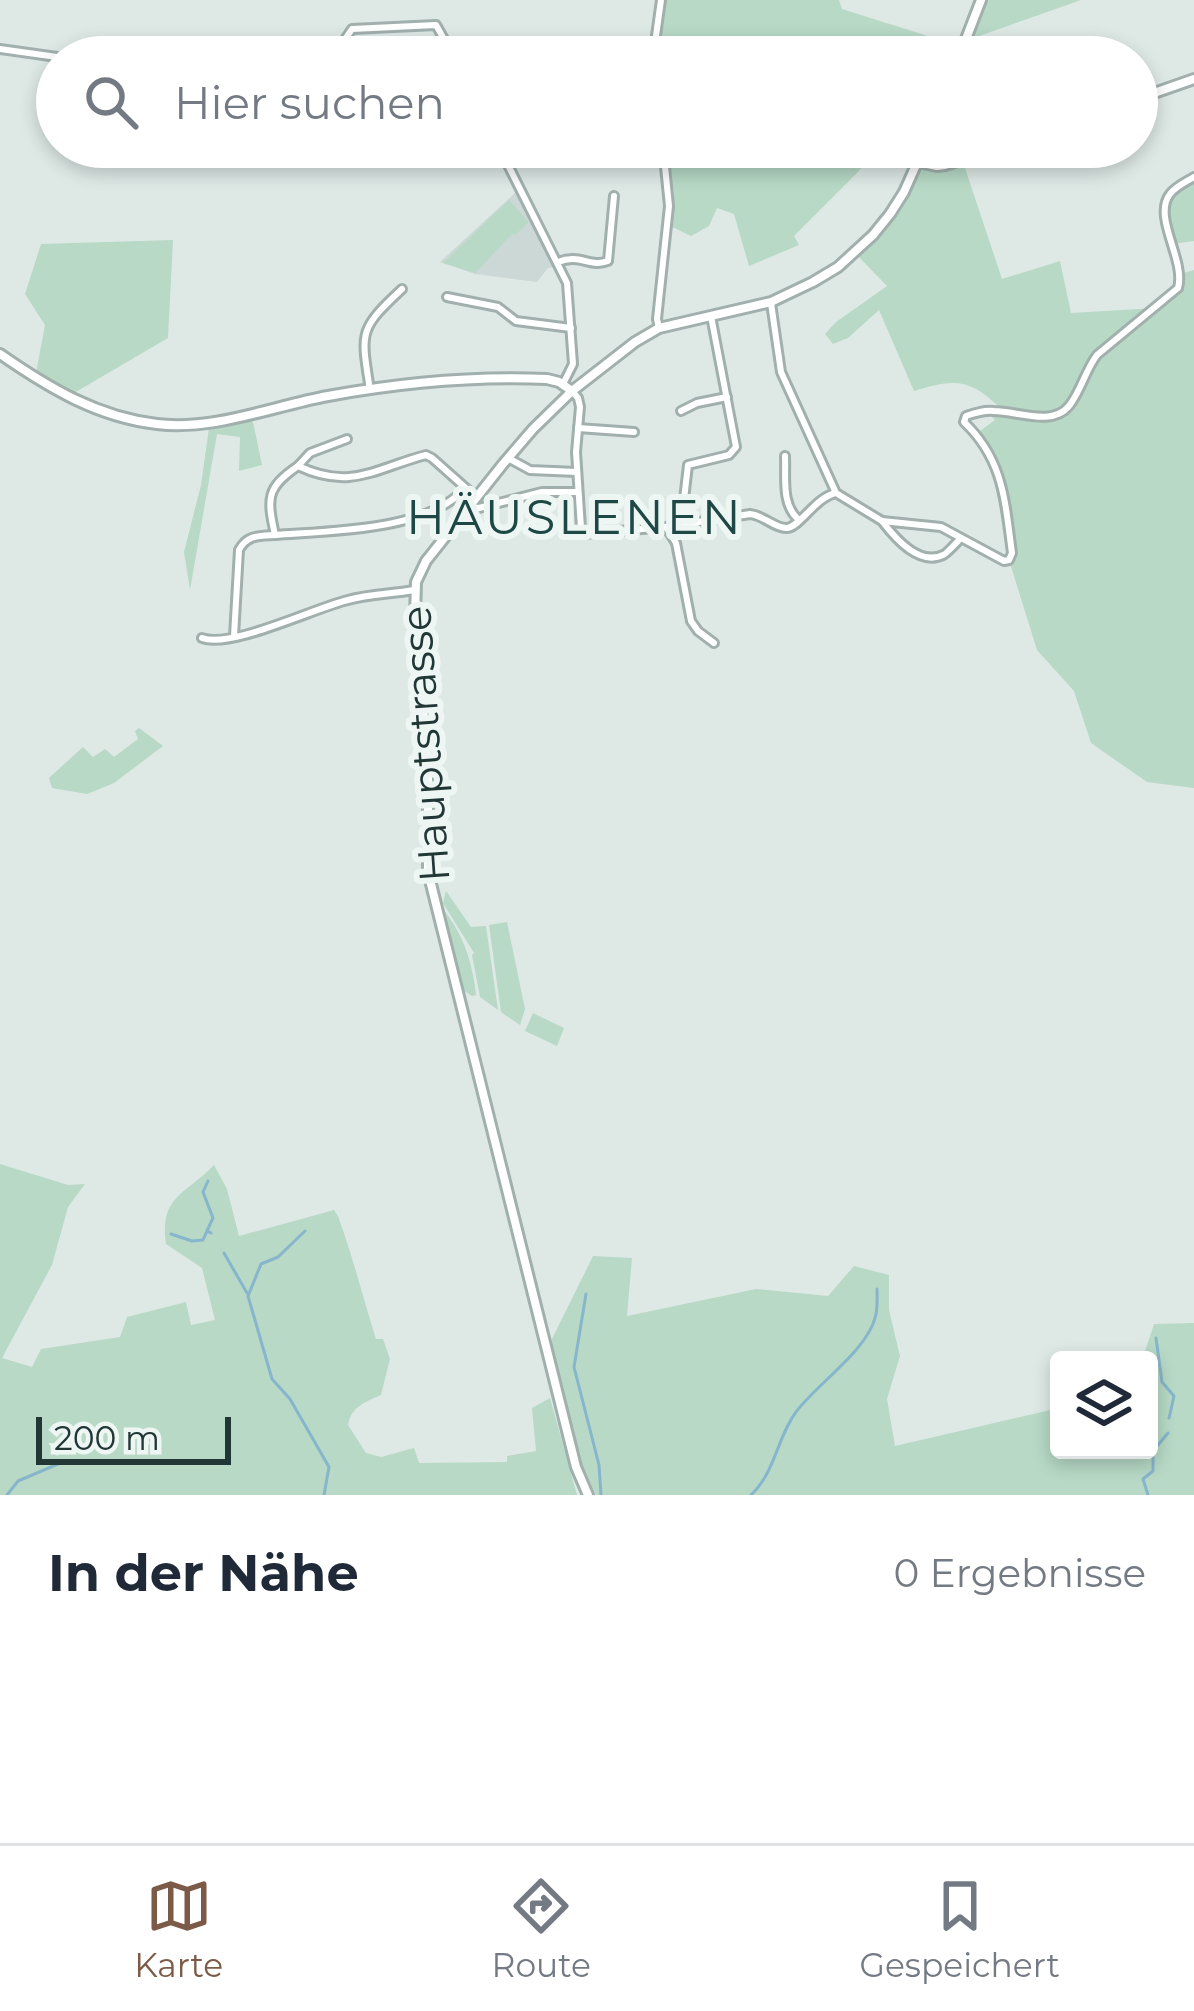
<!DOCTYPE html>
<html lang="de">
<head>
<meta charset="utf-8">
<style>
	body { margin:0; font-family:Montserrat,sans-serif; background:#f6f6f7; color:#1f2937 }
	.controls { position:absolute; right:36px; bottom:36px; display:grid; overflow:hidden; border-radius:12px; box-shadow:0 6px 18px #0003 }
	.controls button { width:108px; height:108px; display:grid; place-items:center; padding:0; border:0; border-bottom:3px solid #e0e1e3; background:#fff; color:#1f2937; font:60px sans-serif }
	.scale { position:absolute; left:36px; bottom:30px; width:195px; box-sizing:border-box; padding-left:12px; border:6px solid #203735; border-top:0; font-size:33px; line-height:42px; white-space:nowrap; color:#203735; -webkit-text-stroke:9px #eef6f3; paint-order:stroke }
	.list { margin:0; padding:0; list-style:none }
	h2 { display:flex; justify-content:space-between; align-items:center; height:156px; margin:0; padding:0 48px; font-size:51px }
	h2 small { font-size:39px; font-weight:400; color:#747a83 }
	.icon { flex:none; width:66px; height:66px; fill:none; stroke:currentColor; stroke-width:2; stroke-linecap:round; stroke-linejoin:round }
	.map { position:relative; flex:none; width:1194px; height:1495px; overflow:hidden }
	.search { position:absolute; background:#fff; box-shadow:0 6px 18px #0003; left:36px; right:36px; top:36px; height:132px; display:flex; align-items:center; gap:30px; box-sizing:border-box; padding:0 42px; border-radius:66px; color:#747a83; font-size:45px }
	.sheet { height:348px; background:#fff }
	nav { display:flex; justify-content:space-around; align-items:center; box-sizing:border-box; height:168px; border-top:3px solid #e0e1e3; background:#fff; font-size:33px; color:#747a83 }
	nav a { display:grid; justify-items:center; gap:6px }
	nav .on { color:#7b5a47 }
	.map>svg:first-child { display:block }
	.built { fill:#ccd8d5 }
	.green { fill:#b7d9c6 }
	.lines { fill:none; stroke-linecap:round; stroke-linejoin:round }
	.stream { stroke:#87b6cc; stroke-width:3 }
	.minor-casing { stroke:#a1b0ad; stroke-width:12 }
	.tertiary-casing { stroke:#a1b0ad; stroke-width:14 }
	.minor { stroke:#fff; stroke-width:6 }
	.tertiary { stroke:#fff; stroke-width:8 }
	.labels { text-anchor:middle; stroke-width:12; stroke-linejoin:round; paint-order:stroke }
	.street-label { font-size:42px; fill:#203735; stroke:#eef6f3 }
	.quarter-label { font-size:48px; letter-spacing:3px; fill:#1e4845; stroke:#eef6f3 }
</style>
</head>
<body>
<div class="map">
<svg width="1194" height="1495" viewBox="0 0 1194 1495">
	<rect width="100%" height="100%" fill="#dee9e6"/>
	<path class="built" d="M515 193H520L556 267 548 268 537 282 475 274 440 262Z"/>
	<g class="green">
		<path d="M661 0H839L842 9 963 47 959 57H653Z"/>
		<path d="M981 0H1081L965 41Z"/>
		<path d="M663 147H878L858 172 794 236 799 245 749 266 734 214 717 208 709 226 691 236 668 225Z"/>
		<path d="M962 159 1002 279 1060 261 1071 313 1156 308 1173 295 1180 274 1194 270V788L1147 782 1091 743 1074 691 1037 650 1009 560 1012 553 1004 492 976 434 995 420 986 411 995 410 998 406C969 378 953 379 914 391L879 310 848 338 833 344 825 334 836 322 887 286 855 253 890 214 918 162 931 165Z"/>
		<path d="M1194 177V241L1173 244C1165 202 1158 204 1194 177Z"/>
		<path d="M509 200 529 222 515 235 512 234 475 273 443 263Z"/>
		<path d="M173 240 168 338 74 393 36 373 45 325 25 294 41 244Z"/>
		<path d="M247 420 253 422 262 465 239 471 240 437 217 434 190 590 184 552 201 485 209 428Z"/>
		<path d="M139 728 163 746 114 783 87 794 52 788 49 778 83 747 93 757 105 749 114 757 138 739 135 731Z"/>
		<path d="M446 891 471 927 486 926 498 1010 480 997 472 955 474 953 443 903Z"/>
		<path d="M443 909C464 936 472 961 476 995L472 996 463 990Z"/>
		<path d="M507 922 525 1009 520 1025 501 1012 489 925Z"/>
		<path d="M533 1013 564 1028 557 1046 525 1031Z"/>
		<path d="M0 1164 68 1185 85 1184 68 1207 52 1265 2 1358 32 1367 41 1349 120 1337 127 1317 186 1302 191 1325 215 1320 202 1268 166 1244C159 1195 187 1194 214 1165L227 1189 239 1236 334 1210 338 1216C353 1257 363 1298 376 1339H383L390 1359 381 1395C365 1402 351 1407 348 1425L366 1453 381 1457 414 1448 419 1463 507 1462V1456L536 1451 532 1408 550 1398 577 1495H0Z"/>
		<path d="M593 1256 632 1258 627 1316 756 1289 828 1296 854 1266 889 1275V1310L900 1356 887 1399 895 1446 1059 1408V1450H1149V1360H1142L1154 1324 1194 1323V1495H596L582 1465 551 1341Z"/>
	</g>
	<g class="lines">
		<g class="stream">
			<path d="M207 1231 213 1218 203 1192 208 1181"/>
			<path d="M305 1231 278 1257 261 1264 248 1296 272 1379 290 1399 329 1467 324 1495"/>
			<path d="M171 1234 192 1241 203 1240 207 1231 211 1233"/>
			<path d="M224 1253 247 1293"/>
			<path d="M586 1294 574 1367 599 1465 601 1495"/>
			<path d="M1156 1338 1162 1382 1174 1396 1169 1418"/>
			<path d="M7 1495 18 1481 58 1464"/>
			<path d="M751 1495C776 1471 777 1437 796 1412 816 1385 867 1350 875 1318 878 1309 877 1298 877 1289"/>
			<path d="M1148 1495 1143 1479 1153 1471V1451L1168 1433"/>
		</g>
		<defs>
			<g id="minor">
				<path d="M0 49 57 57"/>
				<path d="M333 57 352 29 436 25 454 57"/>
				<path d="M653 57 661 0"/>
				<path d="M499 147 567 283 573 364 563 384"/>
				<path d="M558 262C580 253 590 268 608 261L614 196"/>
				<path d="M447 297 498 307 516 321 571 328"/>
				<path d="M771 303 781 372 836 493 882 521 941 527 1004 561 1009 560 1012 553C1005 502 1004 460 964 422L966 416C975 413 984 410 994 411 1017 411 1052 427 1069 406 1081 391 1085 371 1097 355L1178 288C1186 260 1152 217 1170 194 1176 186 1186 182 1194 177"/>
				<path d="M659 328 657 319 669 206 663 147"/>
				<path d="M370 390C361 332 358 330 402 289"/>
				<path d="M572 391 578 398 580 407 576 452 581 528 584 534 666 527 750 514C763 515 776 529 787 528 800 527 814 499 835 493"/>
				<path d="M681 411 697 403 727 397"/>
				<path d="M578 428 634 432"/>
				<path d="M785 456C786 478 781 505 799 520"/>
				<path d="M508 458 530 470 577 472"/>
				<path d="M298 466 310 453 347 439"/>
				<path d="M465 488C429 531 328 531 275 535 267 498 266 488 298 466 351 491 376 468 426 455L432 458 477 498"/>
				<path d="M470 507 479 508 542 492H578"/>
				<path d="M882 521C895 538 920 568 945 554 946 554 959 540 960 539"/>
				<path d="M681 525 688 465 729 455 736 447 711 316"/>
				<path d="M666 527 676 543 691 621 698 631 714 643"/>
				<path d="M234 636 239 550C247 535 258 536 275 535"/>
				<path d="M202 638C231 649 314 608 348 600 369 594 392 594 414 590"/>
			</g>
			<g id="tertiary">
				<path d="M959 57 981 0"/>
				<path d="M1137 99 1194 79"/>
				<path d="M918 162 937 166 945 165 998 147"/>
				<path d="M0 354C49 388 97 417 157 424 214 431 273 406 328 396 399 383 475 376 547 379L559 382 572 391"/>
				<path d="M588 1495 576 1467 428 872V767L415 617 416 582 426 561 503 464 533 429 572 391 635 342 659 328 771 302 813 282 838 267 873 235 890 214 904 192 924 147"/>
			</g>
		</defs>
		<use href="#minor" class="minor-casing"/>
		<use href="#tertiary" class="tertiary-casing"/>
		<use href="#minor" class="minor"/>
		<use href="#tertiary" class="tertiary"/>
	</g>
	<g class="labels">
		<g class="street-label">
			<text transform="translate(425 744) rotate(-94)" y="15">Hauptstrasse</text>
		</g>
		<g class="quarter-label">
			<text x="575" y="534">HÄUSLENEN</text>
		</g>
	</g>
</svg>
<div class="controls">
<button><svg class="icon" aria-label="layers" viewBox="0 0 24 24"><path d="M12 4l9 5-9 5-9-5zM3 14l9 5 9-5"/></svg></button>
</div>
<div class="scale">200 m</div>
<div class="search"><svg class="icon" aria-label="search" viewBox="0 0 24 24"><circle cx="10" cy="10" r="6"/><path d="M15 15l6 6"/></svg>Hier suchen</div>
</div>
<section class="sheet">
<h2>In der Nähe<small>0 Ergebnisse</small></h2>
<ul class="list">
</ul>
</section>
<nav>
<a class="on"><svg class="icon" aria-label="map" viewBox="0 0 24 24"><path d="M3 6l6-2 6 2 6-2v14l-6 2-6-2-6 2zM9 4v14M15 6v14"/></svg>Karte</a>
<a><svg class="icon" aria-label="directions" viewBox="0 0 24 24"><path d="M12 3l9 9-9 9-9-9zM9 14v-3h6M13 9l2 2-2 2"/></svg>Route</a>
<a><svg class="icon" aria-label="saved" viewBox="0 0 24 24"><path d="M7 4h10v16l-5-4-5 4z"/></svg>Gespeichert</a>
</nav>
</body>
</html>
